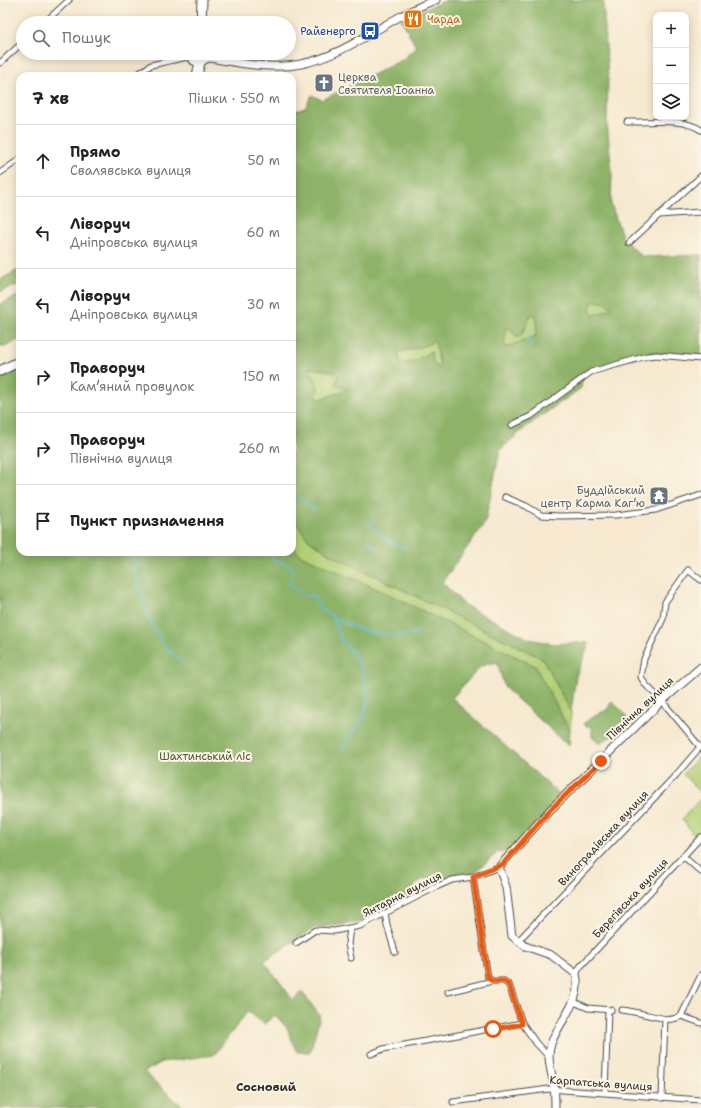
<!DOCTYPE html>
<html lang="uk">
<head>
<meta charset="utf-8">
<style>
	body { margin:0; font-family:"Shantell Sans",sans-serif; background:#f2f2f2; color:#222 }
	.controls { position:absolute; right:12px; top:12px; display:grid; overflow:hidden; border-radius:8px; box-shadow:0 2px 10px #0003 }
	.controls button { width:36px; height:36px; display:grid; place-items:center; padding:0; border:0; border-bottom:1px solid #e0e0e0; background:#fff; color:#222; font:20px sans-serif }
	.stop { position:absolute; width:12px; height:12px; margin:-9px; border:3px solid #ea580c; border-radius:50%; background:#fff }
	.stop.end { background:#ea580c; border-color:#fff; box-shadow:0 1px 4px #0008 }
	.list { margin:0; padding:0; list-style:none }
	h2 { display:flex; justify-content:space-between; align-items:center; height:52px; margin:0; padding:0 16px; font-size:17px }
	h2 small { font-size:13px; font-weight:400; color:#767676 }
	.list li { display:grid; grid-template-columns:26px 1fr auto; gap:12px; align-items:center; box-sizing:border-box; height:72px; padding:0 16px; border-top:1px solid #e0e0e0 }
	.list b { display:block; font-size:15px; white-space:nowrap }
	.list p { margin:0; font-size:13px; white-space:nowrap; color:#767676 }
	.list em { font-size:13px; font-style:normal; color:#767676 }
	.icon { flex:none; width:22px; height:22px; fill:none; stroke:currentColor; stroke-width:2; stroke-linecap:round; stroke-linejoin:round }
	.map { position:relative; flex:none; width:701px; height:1108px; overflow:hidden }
	.search { position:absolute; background:#fff; box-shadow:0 2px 10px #0003; left:16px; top:16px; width:280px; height:44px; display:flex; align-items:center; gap:10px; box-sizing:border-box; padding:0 14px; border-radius:22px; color:#767676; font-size:15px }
	.panel { position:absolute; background:#fff; box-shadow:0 2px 10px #0003; left:16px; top:72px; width:280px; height:484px; border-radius:12px }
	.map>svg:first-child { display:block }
	.green { fill:#b2cf76; stroke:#6e7d50 }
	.forest { fill:#8db267; stroke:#5c6e49; fill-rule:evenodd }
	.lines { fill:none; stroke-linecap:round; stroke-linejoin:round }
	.stream { stroke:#64bfe2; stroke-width:1.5 }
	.street-casing { stroke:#494844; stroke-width:7 }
	.secondary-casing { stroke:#494844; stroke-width:9 }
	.highway-casing { stroke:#494844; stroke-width:11 }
	.street { stroke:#fff; stroke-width:5 }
	.secondary { stroke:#fff; stroke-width:7 }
	.highway { stroke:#fff; stroke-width:9 }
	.route { stroke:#ea580c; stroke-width:5 }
	.labels { text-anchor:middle; stroke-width:4; stroke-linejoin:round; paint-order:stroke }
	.food-label { font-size:11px; fill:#c56008; stroke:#fcf5e5; text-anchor:start }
	.transit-label { font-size:11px; fill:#164399; stroke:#fcf5e5; text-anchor:end }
	.worship-label { font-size:11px; fill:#5b616d; stroke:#fcf5e5; text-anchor:start }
	.street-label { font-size:11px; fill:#2b2b2b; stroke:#fcf5e5 }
	.park-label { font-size:11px; fill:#4d543e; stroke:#fcf5e5 }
	.neighbourhood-label { font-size:12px; font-weight:bold; fill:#2b2b2b; stroke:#fcf5e5 }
</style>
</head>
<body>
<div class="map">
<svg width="701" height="1108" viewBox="0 0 701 1108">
	<rect width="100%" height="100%" fill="#fcf5e5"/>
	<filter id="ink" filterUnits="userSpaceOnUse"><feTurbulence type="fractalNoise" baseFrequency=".025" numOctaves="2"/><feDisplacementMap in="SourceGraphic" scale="8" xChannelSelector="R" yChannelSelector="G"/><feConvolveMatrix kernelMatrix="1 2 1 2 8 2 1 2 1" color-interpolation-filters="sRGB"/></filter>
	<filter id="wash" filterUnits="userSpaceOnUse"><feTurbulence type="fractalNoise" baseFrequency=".012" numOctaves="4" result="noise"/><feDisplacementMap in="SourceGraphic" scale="16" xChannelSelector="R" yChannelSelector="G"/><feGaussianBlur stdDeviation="0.9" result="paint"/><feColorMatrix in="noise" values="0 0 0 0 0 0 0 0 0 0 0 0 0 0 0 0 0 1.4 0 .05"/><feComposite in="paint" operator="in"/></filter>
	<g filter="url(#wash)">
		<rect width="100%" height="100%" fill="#f6e9d0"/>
		<g class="green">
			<path d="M593 300 606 303 612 308 593 316 590 308Z"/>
			<path d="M531 314 537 317 536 336 504 348 505 326 511 329 517 337 525 330Z"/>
			<path d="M435 341 440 365 438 367 433 363H400L397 352 418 348Z"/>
			<path d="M307 368C332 371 334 369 348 390L317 400 318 388Z"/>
			<path d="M292 517 308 539 328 553 543 659 571 712 570 731 535 666 388 594 300 555 292 545Z"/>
			<path d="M701 754V794L683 774Z"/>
			<path d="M701 798V833L696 838 682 819Z"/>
		</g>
		<g class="forest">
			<path d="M447 0H603L608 78 607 123 612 174 611 204 623 239 643 257 701 255V357L651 353 583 373 581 388 527 426 500 450 485 523 442 582 466 606 529 639 554 644 586 642 589 644 576 676 571 712 543 659 328 553 308 539 292 517V112L305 108 312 95 322 100 402 60 416 47 401 19ZM593 301 606 303 612 308 593 316 590 308ZM531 314 537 317 536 336 505 348V327L511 329 517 338 521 336ZM435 341 440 365 438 367 433 363 431 351 413 362 400 363 398 352 418 348ZM308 368 328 370 338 374 336 385 348 390 317 400C318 383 318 381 308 368Z"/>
			<path d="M20 269V284L0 292V280Z"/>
			<path d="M20 295V339L7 346H0V304Z"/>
			<path d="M20 366V552H292V545L300 555 388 594 535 666 570 731 569 746 505 688 497 662 481 666 452 698 561 796 509 853 499 851 474 873H458L434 884 424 878 413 887 417 894 365 922 314 928 264 961 293 1000 302 992 320 1016 310 1052H297L287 1028 275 1015 264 1024 248 1011 214 1055 162 1062 144 1072 184 1108H0V375Z"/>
			<path d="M612 701 623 712 631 725C622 734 609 735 600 744L592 737V726H586L584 723 596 715 599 716 600 713 607 710Z"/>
		</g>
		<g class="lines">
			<g class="stream">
				<path d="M529 335 530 346"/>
				<path d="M292 492 316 510"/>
				<path d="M368 522C380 535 389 545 407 548"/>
				<path d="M368 541 376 549"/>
				<path d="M130 552C141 590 147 638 182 662"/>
				<path d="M271 552 273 560 290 565 294 574 289 584 307 597 313 595 320 608 333 617 342 643C361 653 370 690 366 710 365 719 347 738 342 750"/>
				<path d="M333 617C360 632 389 640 419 632"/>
			</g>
		</g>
	</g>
	<g filter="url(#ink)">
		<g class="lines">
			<defs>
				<g id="street">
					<path d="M44 23 69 0"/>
					<path d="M0 63 23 42"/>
					<path d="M135 76 151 65 187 57"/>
					<path d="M627 122C650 123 681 117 701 130"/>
					<path d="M0 173 20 159"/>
					<path d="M659 215 701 212"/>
					<path d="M629 243 701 176"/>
					<path d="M512 425 531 416 591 372 647 356 657 355 701 359"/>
					<path d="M505 497 526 506 541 515 559 516 616 515 656 510 701 495"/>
					<path d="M701 580 688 570 665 602 663 619 644 659 641 677 645 684 662 701 701 748"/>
					<path d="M683 856 701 872"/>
					<path d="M473 877 488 978 492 981"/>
					<path d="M385 913 387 925 395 952"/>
					<path d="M350 928 348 944 351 958"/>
					<path d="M518 941 676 775 700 747"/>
					<path d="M296 943 315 930 334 931 360 926 436 887 452 880 473 877 499 867"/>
					<path d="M576 974 580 967 701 837"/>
					<path d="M448 992 492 981H504L509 985 522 1023 536 1043 548 1056"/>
					<path d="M574 1002 588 1008 611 1010"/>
					<path d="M622 1010C637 1012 651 1016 666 1019 670 1020 677 1018 681 1016L701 975"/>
					<path d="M681 1016 701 1023"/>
					<path d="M371 1054 383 1049 522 1023"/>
					<path d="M605 1092 608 1010"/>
					<path d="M662 1098 665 1019"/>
					<path d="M453 1102 549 1089 701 1100"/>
				</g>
				<g id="secondary">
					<path d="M203 60 210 58C239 63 272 70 301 64 351 54 389 16 436 0"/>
					<path d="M555 1108C555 1101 555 1094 554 1086 552 1073 546 1058 551 1044 559 1020 583 1001 576 974L551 955 525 946 512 936 506 887 499 867 549 811 662 701 701 667"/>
				</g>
				<g id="highway">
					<path d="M201 23 202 0"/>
					<path d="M191 53 194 60 200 62"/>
					<path d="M197 76 200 62 204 59 205 53"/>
					<path d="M0 371 20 361"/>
				</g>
			</defs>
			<use href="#street" class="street-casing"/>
			<use href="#secondary" class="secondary-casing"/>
			<use href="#highway" class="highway-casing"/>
			<use href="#street" class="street"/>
			<use href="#secondary" class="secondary"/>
			<use href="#highway" class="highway"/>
		</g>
	</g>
	<g class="lines" filter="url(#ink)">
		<path class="route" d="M493 1029 522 1024 509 985 504 981H492L488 978 473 877 503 864 549 811 601 761"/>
	</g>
	<defs>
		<symbol id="restaurant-square" viewBox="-11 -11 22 22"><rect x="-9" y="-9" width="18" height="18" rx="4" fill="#e8710a" stroke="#fcf5e5"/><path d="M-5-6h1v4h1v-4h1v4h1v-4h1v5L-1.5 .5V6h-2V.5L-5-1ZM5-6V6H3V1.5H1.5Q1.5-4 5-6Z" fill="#fff"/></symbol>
		<symbol id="bus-square" viewBox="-11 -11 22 22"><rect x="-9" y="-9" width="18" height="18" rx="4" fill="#1a4fb4" stroke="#fcf5e5"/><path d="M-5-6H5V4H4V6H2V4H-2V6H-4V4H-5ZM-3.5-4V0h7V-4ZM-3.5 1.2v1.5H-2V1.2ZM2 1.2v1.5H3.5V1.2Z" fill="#fff"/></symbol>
		<symbol id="church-square" viewBox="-11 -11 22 22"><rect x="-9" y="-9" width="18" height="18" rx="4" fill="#6b7280" stroke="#fcf5e5"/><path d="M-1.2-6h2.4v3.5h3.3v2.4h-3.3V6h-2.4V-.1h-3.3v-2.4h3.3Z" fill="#fff"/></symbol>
		<symbol id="temple-square" viewBox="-11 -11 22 22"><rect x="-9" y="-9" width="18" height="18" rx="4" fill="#6b7280" stroke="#fcf5e5"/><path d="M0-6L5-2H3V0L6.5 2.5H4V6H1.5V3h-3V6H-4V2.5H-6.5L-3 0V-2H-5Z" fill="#fff"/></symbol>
	</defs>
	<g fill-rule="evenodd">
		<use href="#restaurant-square" x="402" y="8" width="22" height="22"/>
		<use href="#bus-square" x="359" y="20" width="22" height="22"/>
		<use href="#church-square" x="313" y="72" width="22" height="22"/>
		<use href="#temple-square" x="648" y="485" width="22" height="22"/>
	</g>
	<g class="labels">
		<g class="food-label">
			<text x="427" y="23">Чарда</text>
		</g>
		<g class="transit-label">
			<text x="356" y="35">Райенерго</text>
		</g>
		<g class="worship-label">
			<text x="338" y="81">Церква<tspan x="338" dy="13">Святителя Іоанна</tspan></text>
			<text x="645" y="494" text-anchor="end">Буддійський<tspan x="645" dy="13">центр Карма Кагʼю</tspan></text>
		</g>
		<g class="street-label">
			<text transform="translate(640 708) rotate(-43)" y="4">Північна вулиця</text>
			<text transform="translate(603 838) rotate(-47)" y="4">Виноградівська вулиця</text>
			<text transform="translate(402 894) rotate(-27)" y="4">Янтарна вулиця</text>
			<text transform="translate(630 898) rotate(-47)" y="4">Берегівська вулиця</text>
			<text transform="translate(601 1083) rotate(4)" y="4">Карпатська вулиця</text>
		</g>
		<g class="park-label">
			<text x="205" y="760">Шахтинський ліс</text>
		</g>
		<g class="neighbourhood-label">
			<text x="266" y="1091">Сосновий</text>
		</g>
	</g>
</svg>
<div class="controls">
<button>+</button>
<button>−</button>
<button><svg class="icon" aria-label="layers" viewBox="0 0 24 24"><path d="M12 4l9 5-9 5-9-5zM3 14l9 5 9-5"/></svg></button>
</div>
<div class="stop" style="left:493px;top:1029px"></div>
<div class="stop end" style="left:601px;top:761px"></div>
<div class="search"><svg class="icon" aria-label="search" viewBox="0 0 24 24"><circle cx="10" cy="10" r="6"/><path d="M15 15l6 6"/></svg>Пошук</div>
<section class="panel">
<h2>7 хв<small>Пішки · 550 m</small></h2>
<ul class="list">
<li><svg class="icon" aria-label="ahead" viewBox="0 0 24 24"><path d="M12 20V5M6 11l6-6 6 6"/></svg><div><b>Прямо</b><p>Свалявська вулиця</p></div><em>50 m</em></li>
<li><svg class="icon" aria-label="left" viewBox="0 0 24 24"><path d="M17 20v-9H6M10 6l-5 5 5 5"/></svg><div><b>Ліворуч</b><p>Дніпровська вулиця</p></div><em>60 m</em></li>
<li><svg class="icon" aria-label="left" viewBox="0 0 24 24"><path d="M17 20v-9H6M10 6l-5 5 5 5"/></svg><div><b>Ліворуч</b><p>Дніпровська вулиця</p></div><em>30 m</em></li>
<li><svg class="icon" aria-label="right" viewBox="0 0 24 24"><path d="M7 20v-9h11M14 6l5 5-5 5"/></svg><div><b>Праворуч</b><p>Камʼяний провулок</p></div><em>150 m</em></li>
<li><svg class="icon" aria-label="right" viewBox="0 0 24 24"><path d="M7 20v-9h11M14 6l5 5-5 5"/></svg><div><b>Праворуч</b><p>Північна вулиця</p></div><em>260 m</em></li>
<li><svg class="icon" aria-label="arrive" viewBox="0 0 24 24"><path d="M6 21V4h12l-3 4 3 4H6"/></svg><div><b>Пункт призначення</b></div></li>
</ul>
</section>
</div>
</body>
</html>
